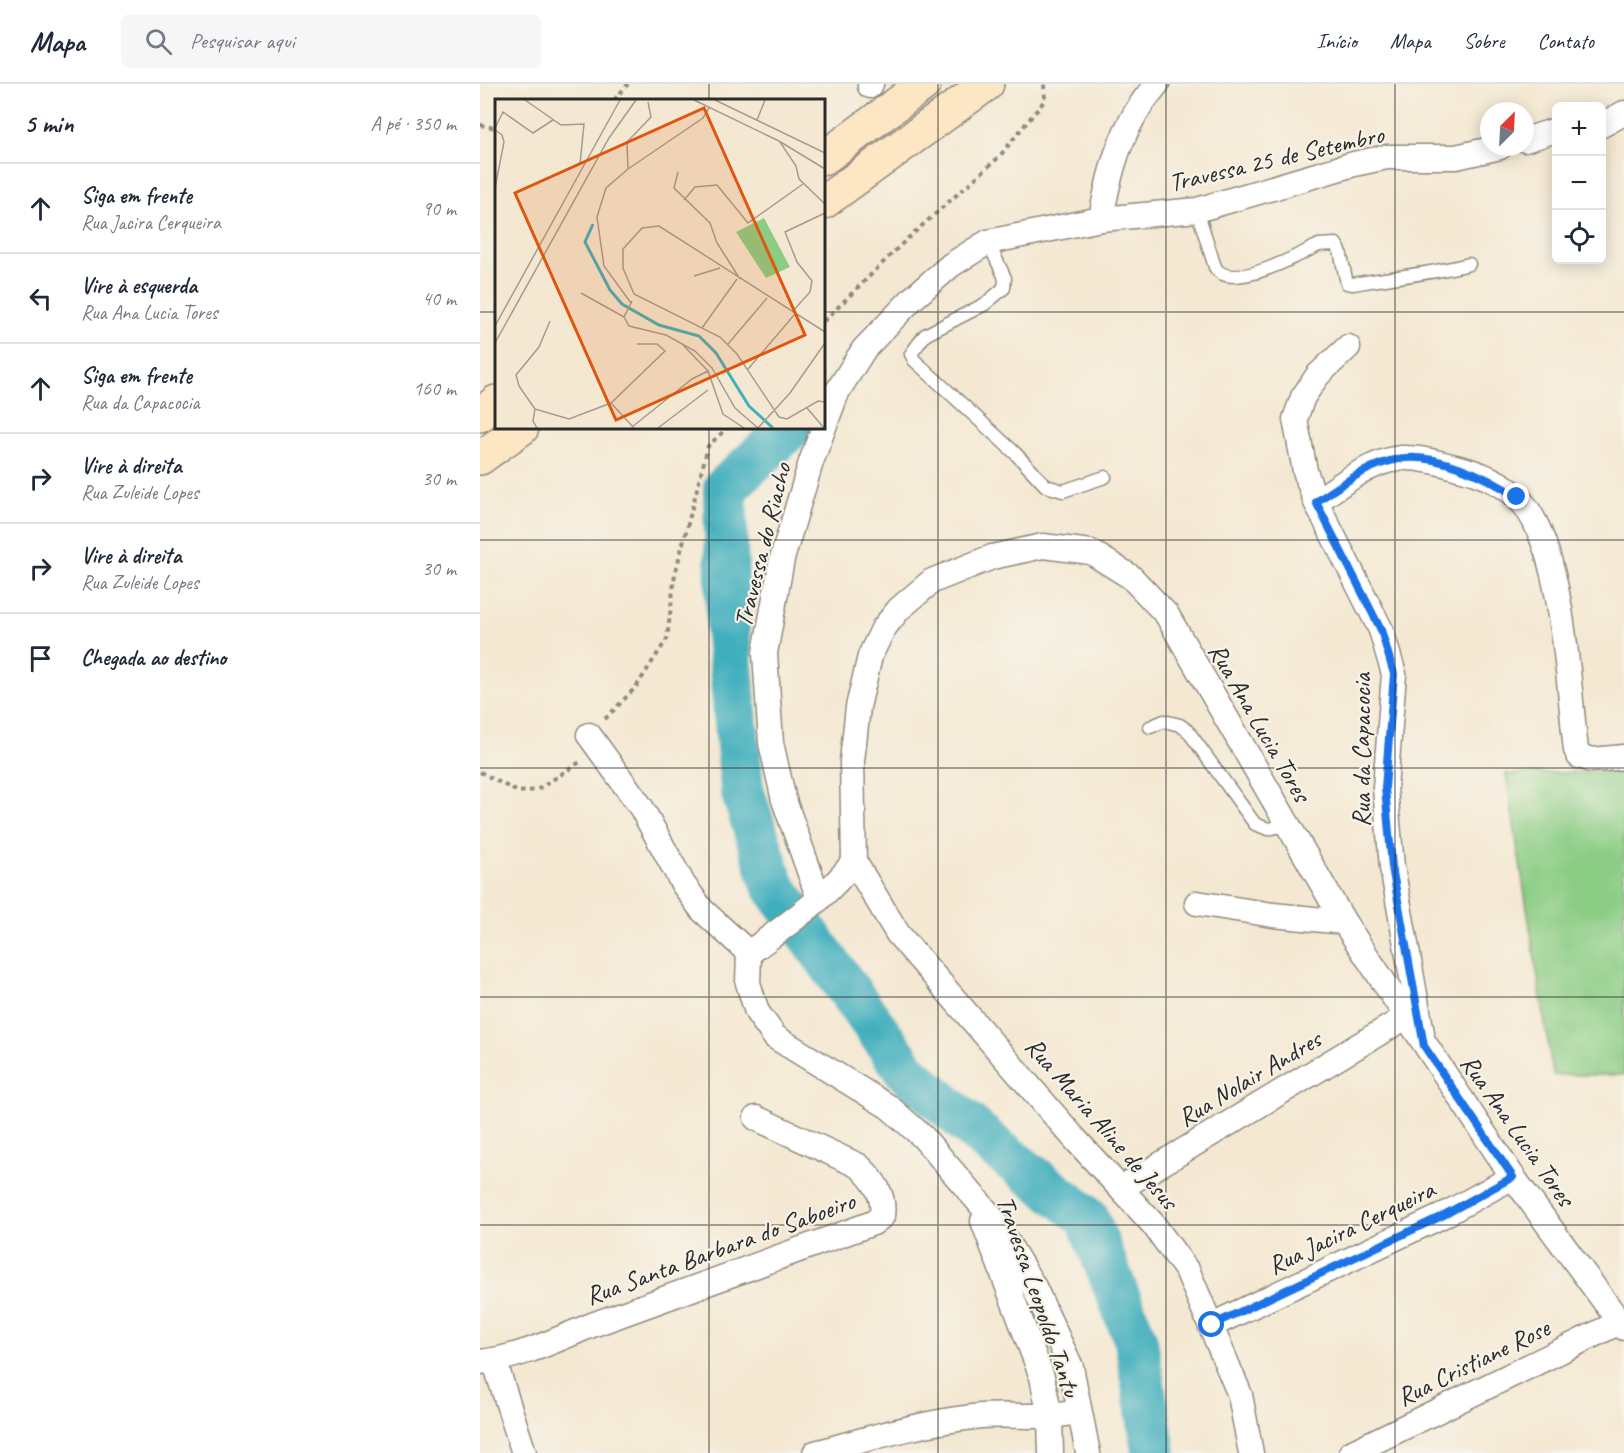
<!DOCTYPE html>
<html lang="pt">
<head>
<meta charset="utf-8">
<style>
	body { margin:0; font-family:Caveat,sans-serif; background:#f6f6f7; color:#1f2937 }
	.controls { position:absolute; right:18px; top:18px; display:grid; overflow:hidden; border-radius:9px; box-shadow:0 3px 15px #0003 }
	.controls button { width:54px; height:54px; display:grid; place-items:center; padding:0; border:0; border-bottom:2px solid #e0e1e3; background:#fff; color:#1f2937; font:30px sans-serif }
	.compass { position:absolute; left:1000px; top:18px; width:54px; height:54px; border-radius:50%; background:#fff; box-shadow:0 3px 15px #0003; rotate:24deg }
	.stop { position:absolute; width:18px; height:18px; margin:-14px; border:4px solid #1a73e8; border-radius:50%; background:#fff }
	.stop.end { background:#1a73e8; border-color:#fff; box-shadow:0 2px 6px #0008 }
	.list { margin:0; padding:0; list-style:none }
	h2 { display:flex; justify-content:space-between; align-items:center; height:78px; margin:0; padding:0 24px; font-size:26px }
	h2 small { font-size:20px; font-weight:400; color:#747a83 }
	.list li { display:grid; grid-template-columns:39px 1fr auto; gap:18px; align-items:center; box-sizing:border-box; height:90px; padding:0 24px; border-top:2px solid #e0e1e3 }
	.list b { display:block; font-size:22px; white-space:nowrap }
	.list p { margin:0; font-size:20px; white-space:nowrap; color:#747a83 }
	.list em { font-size:20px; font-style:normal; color:#747a83 }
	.icon { flex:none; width:33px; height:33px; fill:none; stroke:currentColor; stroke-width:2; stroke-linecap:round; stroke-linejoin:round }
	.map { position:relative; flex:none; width:1144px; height:1369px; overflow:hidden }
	header { display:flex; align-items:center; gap:36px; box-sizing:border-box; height:84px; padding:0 30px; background:#fff; border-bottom:2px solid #e0e1e3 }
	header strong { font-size:28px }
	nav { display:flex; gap:33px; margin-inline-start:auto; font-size:21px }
	.search { width:420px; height:54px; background:#f6f6f7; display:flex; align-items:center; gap:15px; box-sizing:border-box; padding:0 21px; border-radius:9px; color:#747a83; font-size:22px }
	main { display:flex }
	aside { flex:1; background:#fff }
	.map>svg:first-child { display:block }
	.green { fill:#8ccd85; stroke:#5c7c58; stroke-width:1.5 }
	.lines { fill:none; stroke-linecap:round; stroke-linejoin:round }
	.river { stroke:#41afbd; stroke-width:44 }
	.lane-casing { stroke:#908a7e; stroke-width:15 }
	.street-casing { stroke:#908a7e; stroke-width:27 }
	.secondary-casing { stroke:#908a7e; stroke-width:36 }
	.path { stroke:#908a7e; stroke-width:4; stroke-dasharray:4.5 4.5; stroke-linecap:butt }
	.lane { stroke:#fff; stroke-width:12 }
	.street { stroke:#fff; stroke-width:24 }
	.secondary { stroke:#fce6c4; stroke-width:33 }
	.route { stroke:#1a73e8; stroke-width:8 }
	.grid { fill:none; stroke:#2b2b2b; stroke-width:1.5; stroke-opacity:0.55 }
	.labels { text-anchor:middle; stroke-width:4.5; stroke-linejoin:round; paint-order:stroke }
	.street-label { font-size:26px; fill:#2b2b2b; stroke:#f7f3e8 }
	.inset-river { fill:none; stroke:#41afbd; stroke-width:3 }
	.inset-road { fill:none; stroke:#a49c8f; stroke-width:1.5 }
	.view { fill:#df570e; fill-opacity:0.15; stroke:#df570e; stroke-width:3 }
	.inset-edge { fill:none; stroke:#2b2b2b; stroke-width:3 }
</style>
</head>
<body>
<header>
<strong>Mapa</strong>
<div class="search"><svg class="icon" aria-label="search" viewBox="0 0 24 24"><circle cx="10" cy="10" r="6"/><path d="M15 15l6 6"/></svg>Pesquisar aqui</div>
<nav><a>Início</a><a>Mapa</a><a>Sobre</a><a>Contato</a></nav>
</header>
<main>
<aside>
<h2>5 min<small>A pé · 350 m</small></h2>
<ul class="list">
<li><svg class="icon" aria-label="ahead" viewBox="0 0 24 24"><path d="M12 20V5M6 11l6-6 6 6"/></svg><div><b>Siga em frente</b><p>Rua Jacira Cerqueira</p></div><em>90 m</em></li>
<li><svg class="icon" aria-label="left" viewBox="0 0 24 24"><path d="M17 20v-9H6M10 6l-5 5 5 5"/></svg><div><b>Vire à esquerda</b><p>Rua Ana Lucia Tores</p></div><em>40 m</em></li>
<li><svg class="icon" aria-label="ahead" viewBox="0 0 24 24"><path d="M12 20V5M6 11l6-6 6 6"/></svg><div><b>Siga em frente</b><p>Rua da Capacocia</p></div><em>160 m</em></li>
<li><svg class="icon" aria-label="right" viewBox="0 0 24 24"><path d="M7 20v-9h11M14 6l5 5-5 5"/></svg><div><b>Vire à direita</b><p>Rua Zuleide Lopes</p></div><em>30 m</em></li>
<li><svg class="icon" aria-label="right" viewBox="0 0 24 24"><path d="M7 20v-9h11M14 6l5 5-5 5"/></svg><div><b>Vire à direita</b><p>Rua Zuleide Lopes</p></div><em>30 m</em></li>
<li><svg class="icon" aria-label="arrive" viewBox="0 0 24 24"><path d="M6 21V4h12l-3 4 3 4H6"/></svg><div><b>Chegada ao destino</b></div></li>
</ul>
</aside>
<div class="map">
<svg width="1144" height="1369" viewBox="0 0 1144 1369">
	<rect width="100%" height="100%" fill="#f7f3e8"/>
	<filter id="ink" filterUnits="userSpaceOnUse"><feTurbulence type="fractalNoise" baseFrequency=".0167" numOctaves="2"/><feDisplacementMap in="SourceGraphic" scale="12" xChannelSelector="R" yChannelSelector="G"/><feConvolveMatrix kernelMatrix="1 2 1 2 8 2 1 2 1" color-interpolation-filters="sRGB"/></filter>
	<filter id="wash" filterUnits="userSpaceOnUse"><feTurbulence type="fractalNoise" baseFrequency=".008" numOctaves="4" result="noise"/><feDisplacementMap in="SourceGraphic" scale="24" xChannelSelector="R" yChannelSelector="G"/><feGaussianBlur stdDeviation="1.35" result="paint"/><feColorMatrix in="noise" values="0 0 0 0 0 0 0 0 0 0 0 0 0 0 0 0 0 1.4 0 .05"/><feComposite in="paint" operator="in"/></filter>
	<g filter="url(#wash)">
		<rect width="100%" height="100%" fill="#f4e8d2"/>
		<path class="green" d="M1144 687V991H1073L1026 690Z"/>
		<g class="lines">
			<path class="river" d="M310 344 245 404 248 550 262 706 293 801 428 989 517 1065 607 1133 656 1257 674 1369"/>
		</g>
	</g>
	<g filter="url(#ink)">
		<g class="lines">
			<defs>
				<g id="lane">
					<path d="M717 126 735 183C750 209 819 171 839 161L856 160 860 167 866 195 867 199 873 200C912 193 951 190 989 180"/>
					<path d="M508 158 525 194 524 204 505 220 445 251 431 270 434 276 535 369 566 402 583 407 625 393"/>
					<path d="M670 643 684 637 700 641 708 647 775 740 788 745 806 741"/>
				</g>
				<g id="street">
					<path d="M390 2 391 0"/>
					<path d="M1122 41 1144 29"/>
					<path d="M1045 56 1076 46"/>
					<path d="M621 135 717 126 874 80 907 73H976L1020 63"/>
					<path d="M868 263 838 291 823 313 815 335 825 387 836 418 901 546 914 590 905 704 912 783 942 949"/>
					<path d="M836 418C860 401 891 377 921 374 939 373 958 378 975 383 996 388 1020 397 1036 412 1084 455 1088 603 1096 666L1099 672 1112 676 1144 673"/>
					<path d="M109 651 161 723 203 800 222 826 269 869"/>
					<path d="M374 777C346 815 306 841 269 869L268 899 277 928 295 953 409 1023 443 1053 514 1136 554 1203 591 1283 608 1369"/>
					<path d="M339 815 304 716 291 659 285 569 302 475 331 378 357 308 384 265 432 215 471 181 508 158 621 135C630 84 642 39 677 0"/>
					<path d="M717 819 793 831 864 838"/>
					<path d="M641 1104 926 933"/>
					<path d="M503 1137 562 1293 570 1333 571 1369"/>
					<path d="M732 1241 962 1132 1033 1093"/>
					<path d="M14 1276 44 1369"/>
					<path d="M0 1278C39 1274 76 1256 112 1241L393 1139 402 1132C405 1111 394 1096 379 1082L276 1034"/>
					<path d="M335 1369C387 1355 440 1339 493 1333 524 1329 556 1335 586 1330"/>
					<path d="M771 1369 760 1311 708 1188 673 1140 595 1055 418 850 374 777 372 677 378 623 390 572 403 545 419 525 452 497 512 473 563 462 611 468 651 493 687 531 864 838 1033 1093 1144 1244"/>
					<path d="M871 1369 1140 1238"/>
				</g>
				<g id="secondary">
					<path d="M344 74 444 0"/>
					<path d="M344 118 507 0"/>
					<path d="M0 331 16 318"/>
					<path d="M0 374 42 344"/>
				</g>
			</defs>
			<use href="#lane" class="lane-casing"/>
			<use href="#street" class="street-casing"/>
			<use href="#secondary" class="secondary-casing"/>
			<g class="path">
				<path d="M134 16 148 0"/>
				<path d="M0 41 16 44"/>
				<path d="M344 237 426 156 519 73 565 16 564 0"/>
				<path d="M125 635 156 603 187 555 195 490 228 362 247 344"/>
				<path d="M0 688 38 708 57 706 100 678"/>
			</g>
			<use href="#lane" class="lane"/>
			<use href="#street" class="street"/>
			<use href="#secondary" class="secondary"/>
		</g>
	</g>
	<g class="lines" filter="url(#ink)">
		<path class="route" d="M732 1241 962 1132 1033 1093 944 962 912 783 905 704 914 590 901 546 836 418C861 401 888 380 919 375 955 368 1008 393 1037 413"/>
	</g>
	<path class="grid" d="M229 0V16M458 0V1369M686 0V1369M915 0V1369M0 228H16M344 228H1144M229 344V1369M0 456H1144M0 684H1144M0 913H1144M0 1141H1144"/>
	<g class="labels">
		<g class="street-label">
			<text transform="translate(796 74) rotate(-13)" y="9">Travessa 25 de Setembro</text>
			<text transform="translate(282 461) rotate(-76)" y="9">Travessa do Riacho</text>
			<text transform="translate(780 638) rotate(60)" y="9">Rua Ana Lucia Tores</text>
			<text transform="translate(881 666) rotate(-90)" y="9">Rua da Capacocia</text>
			<text transform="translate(769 994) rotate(-31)" y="9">Rua Nolair Andres</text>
			<text transform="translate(622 1039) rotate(49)" y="9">Rua Maria Aline de Jesus</text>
			<text transform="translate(1038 1046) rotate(55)" y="9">Rua Ana Lucia Tores</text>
			<text transform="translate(871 1143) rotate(-26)" y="9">Rua Jacira Cerqueira</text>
			<text transform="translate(240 1164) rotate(-20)" y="9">Rua Santa Barbara do Saboeiro</text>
			<text transform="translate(559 1212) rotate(71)" y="9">Travessa Leopoldo Tantu</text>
			<text transform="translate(993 1278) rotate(-26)" y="9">Rua Cristiane Rose</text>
		</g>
	</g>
	<g transform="translate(15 15)">
		<rect width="330" height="330" fill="#f4e8d2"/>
		<path d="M269 119 295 168 271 179 241 133Z" fill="#8ccd85"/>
		<path class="inset-river" d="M98 125 90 143 115 191 127 205 164 226 204 237 221 254 254 307 278 329"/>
		<path class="inset-road" d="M30 1 66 26 89 25 85 65M199 1 284 42 330 70M220 1 330 54M262 21 270 1M0 29 8 13 38 34 58 21M0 31 7 36 9 43 0 89M285 43 301 67 304 80 330 105M133 70 208 19 214 9M183 73 179 89 215 124 222 144 245 180M189 101 200 88 222 86 253 124 308 85M199 177 225 169M86 194 129 218M137 202 129 218 134 227 171 236 200 252 217 269 240 309 263 329M136 204 109 167 102 118 111 89 133 70 132 43 156 18 153 3M297 213 315 193 317 182 302 163 290 133 330 114M0 227 125 1M207 229 242 180M330 233 164 127 147 129 128 150V169L139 195 225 238 242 255 284 318 292 320 323 302 330 303M0 244 114 39 141 1M233 245 272 199M188 246 213 272 228 315 249 329M253 270 300 215M116 304 139 329M312 309 329 329M40 310 74 320 116 304 170 252 162 245H142M40 310 24 287 21 276 44 248 55 222M40 310 38 322 42 329M137 328 197 280 213 272M163 329 213 291M263 329 295 294 330 244"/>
		<path class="view" d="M209 9 310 236 121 321 20 94Z"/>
		<rect width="330" height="330" class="inset-edge"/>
	</g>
</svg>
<div class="controls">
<button>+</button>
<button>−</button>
<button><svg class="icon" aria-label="locate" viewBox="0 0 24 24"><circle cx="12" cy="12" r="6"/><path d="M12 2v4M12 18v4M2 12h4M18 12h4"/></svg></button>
</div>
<svg class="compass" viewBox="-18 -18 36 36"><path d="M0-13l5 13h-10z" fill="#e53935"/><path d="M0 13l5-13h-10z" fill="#747a83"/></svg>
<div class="stop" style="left:732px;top:1241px"></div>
<div class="stop end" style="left:1037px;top:413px"></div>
</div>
</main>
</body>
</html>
